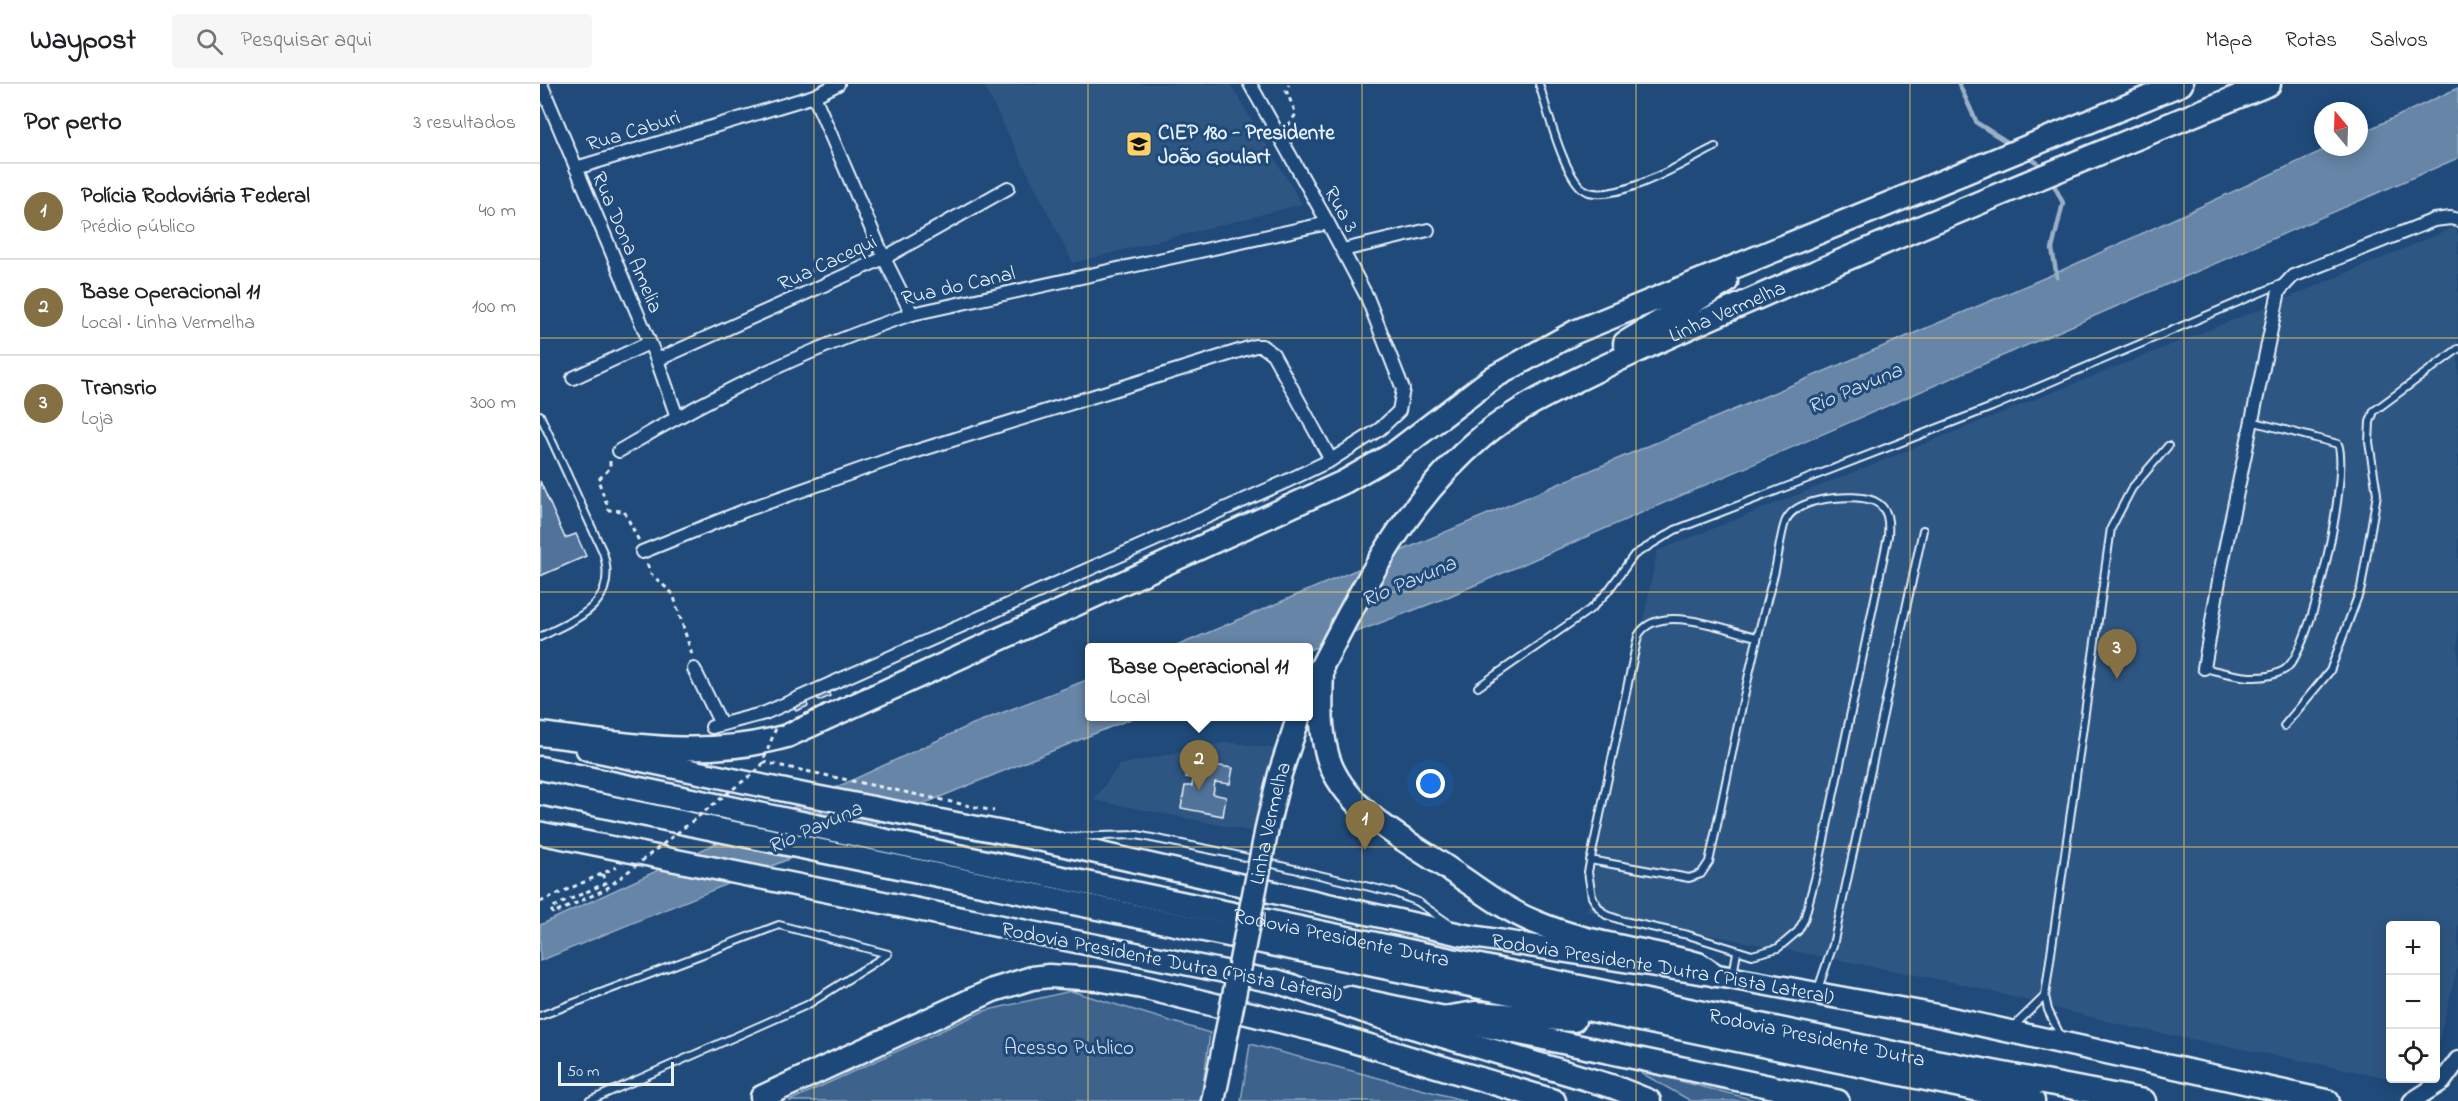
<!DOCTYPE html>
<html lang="pt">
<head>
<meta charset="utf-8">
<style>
	body { margin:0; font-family:"Indie Flower",sans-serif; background:#f6f6f6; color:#202124 }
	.controls { position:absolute; right:18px; bottom:18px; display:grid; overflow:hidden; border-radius:6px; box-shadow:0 3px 15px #0003 }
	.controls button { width:54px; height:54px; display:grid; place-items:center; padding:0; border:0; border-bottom:2px solid #e0e0e0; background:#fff; color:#202124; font:30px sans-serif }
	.compass { position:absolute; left:1774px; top:18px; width:54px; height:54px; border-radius:50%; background:#fff; box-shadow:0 3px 15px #0003; rotate:341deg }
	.scale { position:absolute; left:18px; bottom:15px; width:116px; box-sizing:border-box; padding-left:6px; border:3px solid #e8f1f8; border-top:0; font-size:16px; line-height:21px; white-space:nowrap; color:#e8f1f8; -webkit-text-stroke:4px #1f4a7a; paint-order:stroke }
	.you { position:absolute; left:891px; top:700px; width:21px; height:21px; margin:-15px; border:4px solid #fff; border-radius:50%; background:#1a73e8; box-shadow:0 0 0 9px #1a73e833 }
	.badge { display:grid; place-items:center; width:39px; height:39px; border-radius:50%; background:#847042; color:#fff; font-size:20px; font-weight:700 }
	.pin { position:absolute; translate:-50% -50px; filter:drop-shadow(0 2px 3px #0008) }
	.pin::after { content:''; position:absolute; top:32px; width:21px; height:18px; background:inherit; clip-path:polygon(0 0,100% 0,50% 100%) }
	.popup { position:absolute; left:545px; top:559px; width:228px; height:78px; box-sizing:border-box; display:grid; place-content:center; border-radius:6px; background:#fff; filter:drop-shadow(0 2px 4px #0005); font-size:20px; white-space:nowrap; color:#757577 }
	.popup b { font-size:22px; color:#202124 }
	.popup::after { content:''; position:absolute; left:50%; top:100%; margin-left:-12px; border:12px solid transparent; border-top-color:#fff }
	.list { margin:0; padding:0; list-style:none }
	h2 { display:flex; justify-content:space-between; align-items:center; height:78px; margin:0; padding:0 24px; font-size:26px }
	h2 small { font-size:20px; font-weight:400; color:#757577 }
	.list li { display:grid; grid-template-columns:39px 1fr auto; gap:18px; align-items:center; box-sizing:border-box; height:96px; padding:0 24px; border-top:2px solid #e0e0e0 }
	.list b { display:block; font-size:22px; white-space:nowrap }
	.list p { margin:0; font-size:20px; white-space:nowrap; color:#757577 }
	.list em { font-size:20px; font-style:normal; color:#757577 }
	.icon { flex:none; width:33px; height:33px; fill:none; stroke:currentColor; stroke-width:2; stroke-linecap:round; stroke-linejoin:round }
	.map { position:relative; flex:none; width:1918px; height:1017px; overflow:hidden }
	header { display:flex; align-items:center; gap:36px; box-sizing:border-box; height:84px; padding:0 30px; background:#fff; border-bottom:2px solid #e0e0e0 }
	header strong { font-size:28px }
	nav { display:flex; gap:33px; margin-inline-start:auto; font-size:21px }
	.search { width:420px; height:54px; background:#f6f6f6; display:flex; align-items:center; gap:15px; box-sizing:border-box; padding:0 21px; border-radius:6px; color:#757577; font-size:22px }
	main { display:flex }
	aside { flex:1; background:#fff }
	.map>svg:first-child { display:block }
	.built { fill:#2e5683 }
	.green { fill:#3c628c; stroke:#92aac2; stroke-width:1.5 }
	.water { fill:#6685a7; stroke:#9ab0c7; stroke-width:1.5 }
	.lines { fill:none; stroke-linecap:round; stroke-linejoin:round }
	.stream { stroke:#9ab0c7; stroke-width:4.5 }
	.building { fill:#517399; stroke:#e8f1f8; stroke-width:1.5 }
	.service-casing { stroke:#e8f1f8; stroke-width:10 }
	.minor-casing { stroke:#e8f1f8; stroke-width:16 }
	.tertiary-casing { stroke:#e8f1f8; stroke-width:21 }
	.trunk-casing { stroke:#e8f1f8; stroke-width:26 }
	.motorway-casing { stroke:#e8f1f8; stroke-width:27 }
	.path { stroke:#e8f1f8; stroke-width:3; stroke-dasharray:4.5 4.5; stroke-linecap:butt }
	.service { stroke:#1f4a7a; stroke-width:6 }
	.minor { stroke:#1f4a7a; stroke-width:12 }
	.tertiary { stroke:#1f4a7a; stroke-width:16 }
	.trunk { stroke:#1f4a7a; stroke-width:21 }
	.motorway { stroke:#1f4a7a; stroke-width:22 }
	.motorway-bridge-casing { stroke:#e8f1f8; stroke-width:27; stroke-linecap:butt }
	.path-bridge { stroke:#e8f1f8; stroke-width:3; stroke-dasharray:4.5 4.5; stroke-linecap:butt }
	.motorway-bridge { stroke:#1f4a7a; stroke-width:22 }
	.grid { fill:none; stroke:#ffd166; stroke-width:1.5; stroke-opacity:0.55 }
	.labels { text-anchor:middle; stroke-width:6; stroke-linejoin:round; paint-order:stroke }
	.street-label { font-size:21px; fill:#e8f1f8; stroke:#1f4a7a }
	.poi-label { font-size:21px; font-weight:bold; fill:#e8f1f8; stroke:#1f4a7a; text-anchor:start }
	.park-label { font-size:21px; fill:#d7e3ed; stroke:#1f4a7a }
	.water-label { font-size:22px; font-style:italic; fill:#d4e1ec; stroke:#1f4a7a }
</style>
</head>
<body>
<header>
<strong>Waypost</strong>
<div class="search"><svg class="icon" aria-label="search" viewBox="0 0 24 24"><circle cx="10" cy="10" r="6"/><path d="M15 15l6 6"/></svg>Pesquisar aqui</div>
<nav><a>Mapa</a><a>Rotas</a><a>Salvos</a></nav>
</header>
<main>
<aside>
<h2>Por perto<small>3 resultados</small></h2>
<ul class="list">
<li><span class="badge">1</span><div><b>Polícia Rodoviária Federal</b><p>Prédio público</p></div><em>40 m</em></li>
<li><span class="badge">2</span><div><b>Base Operacional 11</b><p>Local · Linha Vermelha</p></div><em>100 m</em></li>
<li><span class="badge">3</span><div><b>Transrio</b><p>Loja</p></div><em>300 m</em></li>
</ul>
</aside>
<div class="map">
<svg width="1918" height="1017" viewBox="0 0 1918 1017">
	<rect width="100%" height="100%" fill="#1f4a7a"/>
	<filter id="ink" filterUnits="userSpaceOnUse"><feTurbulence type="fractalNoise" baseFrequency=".0167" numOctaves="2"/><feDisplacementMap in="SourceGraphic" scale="12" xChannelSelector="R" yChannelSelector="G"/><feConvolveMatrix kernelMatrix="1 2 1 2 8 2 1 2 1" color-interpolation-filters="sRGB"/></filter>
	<g filter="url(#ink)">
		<g class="built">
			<path d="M443 0H690L762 120 533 179Z"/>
			<path d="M1915 143 1918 151V880L1896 968V842H1850V994L1594 944 1417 899 1047 827 1117 467 1748 214Z"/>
			<path d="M686 658 739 665 715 748 554 716 579 681Z"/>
		</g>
		<g class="green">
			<path d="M531 907 670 949 661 1017H249L444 927Z"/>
			<path d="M710 960 926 1017H701Z"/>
			<path d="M1096 986 1219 1017H1151Z"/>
		</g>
		<g class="water">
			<path d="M1918 4V74L903 515 769 566 768 564H632L1516 189 1790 63H1819V50Z"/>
			<path d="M549 595 550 632 595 633 0 877V841L433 640Z"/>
		</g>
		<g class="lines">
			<g class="stream">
				<path d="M1419 0 1437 39 1472 61"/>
				<path d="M1486 71 1506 85"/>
				<path d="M1511 95 1523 119 1512 165 1517 193"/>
			</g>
		</g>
		<g class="building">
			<path d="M0 397 25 454 36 450 46 472 0 492Z"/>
			<path d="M288 607 290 612 279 617 276 612Z"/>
			<path d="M266 617 268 622 256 627 254 622Z"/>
			<path d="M649 677 693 684 690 700 675 698 673 710 686 713 683 732 641 724 645 702H652L653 694 646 693Z"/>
		</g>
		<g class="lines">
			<defs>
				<g id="service">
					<path d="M999 0C1007 24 1023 90 1043 105 1071 124 1148 76 1175 63"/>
					<path d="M0 331 63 468C79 520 40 533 0 553"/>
					<path d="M1664 584C1690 590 1719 600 1744 586 1772 570 1810 390 1798 360L1711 337"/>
					<path d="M938 603 1052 524 1068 507 1094 471 1135 446 1452 323 1743 199"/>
					<path d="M1744 642 1790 587 1821 504 1837 410 1829 358 1830 338 1834 327 1918 265"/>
					<path d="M523 753 597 751 687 769 855 809 878 818 911 841"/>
					<path d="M1050 776 1149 794 1161 790 1169 778C1190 683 1207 587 1233 494 1238 479 1240 449 1246 436 1257 413 1314 409 1334 417 1349 424 1349 438 1348 452L1279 780 1264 836 1258 847 1238 864 1212 871 1148 851 1084 837 1066 831 1059 824 1052 813 1048 788 1098 552C1117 517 1186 546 1217 553"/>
					<path d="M1193 891 1197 868"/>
					<path d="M1278 905 1293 861 1383 446"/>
					<path d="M0 932 239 841 348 870 267 921 49 1017"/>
					<path d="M1473 943 1505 912"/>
					<path d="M1521 953 1508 926 1505 912 1571 444 1592 404 1628 362"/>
				</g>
				<g id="minor">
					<path d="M1 0 117 276 137 333"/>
					<path d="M274 12 344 174 372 230"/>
					<path d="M36 84 274 12 298 0"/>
					<path d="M803 166 888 146"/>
					<path d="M117 276 344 174 468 104"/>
					<path d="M33 294 109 259"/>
					<path d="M79 367C171 312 270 263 372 230L788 139"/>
					<path d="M102 468 206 426 348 376 715 262H722L733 270 791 376"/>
					<path d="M1664 584 1681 485 1739 207 1753 192 1894 136 1911 134 1918 136"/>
					<path d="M154 585 181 640"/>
					<path d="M172 643 225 629 745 398 791 376 840 345 859 327 863 305 827 213 788 139 710 0"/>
				</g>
				<path id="tertiary" d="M1872 1017 1902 998 1918 976"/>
				<g id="trunk">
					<path id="s1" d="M47 665 262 710 492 754 923 851 1175 891 1395 931 1788 1017"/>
					<path d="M0 749 751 901"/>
					<path d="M808 913 1298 1017"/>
				</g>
				<g id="motorway">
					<path d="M1085 259 1186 198"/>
					<path d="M782 587C781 618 779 652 791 682 813 732 870 758 913 788 939 805 965 826 995 838 1046 860 1104 865 1158 880L1175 891"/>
					<path id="s2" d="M768 609C815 518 862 419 943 352 977 324 1016 306 1055 287 1103 264 1152 242 1200 221 1375 144 1552 72 1729 0"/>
					<path d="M0 650C85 660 163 676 247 652L804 398 853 370 954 293 1035 248 1641 0"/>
					<path id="s3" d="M0 684 1358 970 1604 1017"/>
					<path d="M0 709 1493 1017"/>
					<path d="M736 897 856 938 1074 1003 1109 1017"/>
					<path d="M904 934 935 929 1034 936"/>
					<path d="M222 1013 453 906 492 894 509 892 557 895 602 903 776 946 1014 1017"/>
					<path d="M673 1017 679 988"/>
				</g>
			</defs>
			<use href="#service" class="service-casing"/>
			<use href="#minor" class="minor-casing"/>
			<use href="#tertiary" class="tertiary-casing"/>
			<use href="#trunk" class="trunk-casing"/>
			<use href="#motorway" class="motorway-casing"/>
			<g class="path">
				<path d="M748 42 756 30 746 6 749 0"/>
				<path d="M70 377V384L58 396 69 426 84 427 99 457"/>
				<path d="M107 480 111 490 133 510 153 574"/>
				<path d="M223 678 454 727"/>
				<path d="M0 818 77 783"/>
			</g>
			<use href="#service" class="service"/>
			<use href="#minor" class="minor"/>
			<use href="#tertiary" class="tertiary"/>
			<use href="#trunk" class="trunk"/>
			<use href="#motorway" class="motorway"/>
			<defs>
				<g id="motorway-bridge">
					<path id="s4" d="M679 988 728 739 740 690 759 632"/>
				</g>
			</defs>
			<use href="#motorway-bridge" class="motorway-bridge-casing"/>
			<path class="path-bridge" d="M62 790 66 799 11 824 13 830 66 805 221 683 236 644 330 600"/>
			<use href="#motorway-bridge" class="motorway-bridge"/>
		</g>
	</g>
	<path class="grid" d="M274 0V1017M548 0V1017M822 0V1017M1096 0V1017M1370 0V1017M1644 0V1017M0 254H1918M0 508H1918M0 763H1918"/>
	<defs>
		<symbol id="school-square" viewBox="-11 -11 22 22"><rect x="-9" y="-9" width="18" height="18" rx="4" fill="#ffd166" stroke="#1f4a7a"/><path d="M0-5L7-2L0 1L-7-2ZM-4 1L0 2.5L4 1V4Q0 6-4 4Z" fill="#111"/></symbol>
	</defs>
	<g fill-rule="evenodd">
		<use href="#school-square" x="584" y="45" width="30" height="30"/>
	</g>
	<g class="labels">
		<g class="street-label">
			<text transform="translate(93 46) rotate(-17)" y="7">Rua Caburi</text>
			<text transform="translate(802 125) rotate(61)" y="7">Rua 3</text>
			<text transform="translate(88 158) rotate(67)" y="7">Rua Dona Amelia</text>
			<text transform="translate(287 178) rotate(-25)" y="7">Rua Cacequi</text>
			<text transform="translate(418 201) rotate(-13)" y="7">Rua do Canal</text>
			<text dy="7" stroke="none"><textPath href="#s2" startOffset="588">Linha Vermelha</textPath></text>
			<text dy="7" stroke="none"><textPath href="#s4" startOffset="254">Linha Vermelha</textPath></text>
			<text dy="7" stroke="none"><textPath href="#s3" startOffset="819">Rodovia Presidente Dutra</textPath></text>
			<text transform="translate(632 877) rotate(11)" y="7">Rodovia Presidente Dutra (Pista Lateral)</text>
			<text dy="7" stroke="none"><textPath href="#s1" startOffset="1098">Rodovia Presidente Dutra (Pista Lateral)</textPath></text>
			<text dy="7" stroke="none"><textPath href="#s3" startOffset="1305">Rodovia Presidente Dutra</textPath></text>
		</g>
		<g class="poi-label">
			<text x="618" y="55">CIEP 180 - Presidente<tspan x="618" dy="24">João Goulart</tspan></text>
		</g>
		<g class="park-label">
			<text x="529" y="970">Acesso Publico</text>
		</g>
		<g class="water-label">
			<text transform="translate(1314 303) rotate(-23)" y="8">Rio Pavuna</text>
			<text transform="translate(868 496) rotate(-23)" y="8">Rio Pavuna</text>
			<text transform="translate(274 742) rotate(-24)" y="8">Rio Pavuna</text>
		</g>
	</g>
</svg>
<div class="controls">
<button>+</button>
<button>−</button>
<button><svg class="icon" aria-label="locate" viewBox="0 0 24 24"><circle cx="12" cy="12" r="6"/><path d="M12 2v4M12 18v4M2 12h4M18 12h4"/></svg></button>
</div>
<svg class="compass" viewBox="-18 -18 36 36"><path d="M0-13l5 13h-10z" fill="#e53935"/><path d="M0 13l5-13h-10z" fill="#757577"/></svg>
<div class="scale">50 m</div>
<div class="you"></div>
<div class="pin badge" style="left:825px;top:766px">1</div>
<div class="pin badge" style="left:659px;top:706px">2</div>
<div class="popup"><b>Base Operacional 11</b>Local</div>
<div class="pin badge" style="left:1577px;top:595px">3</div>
</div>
</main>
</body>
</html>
